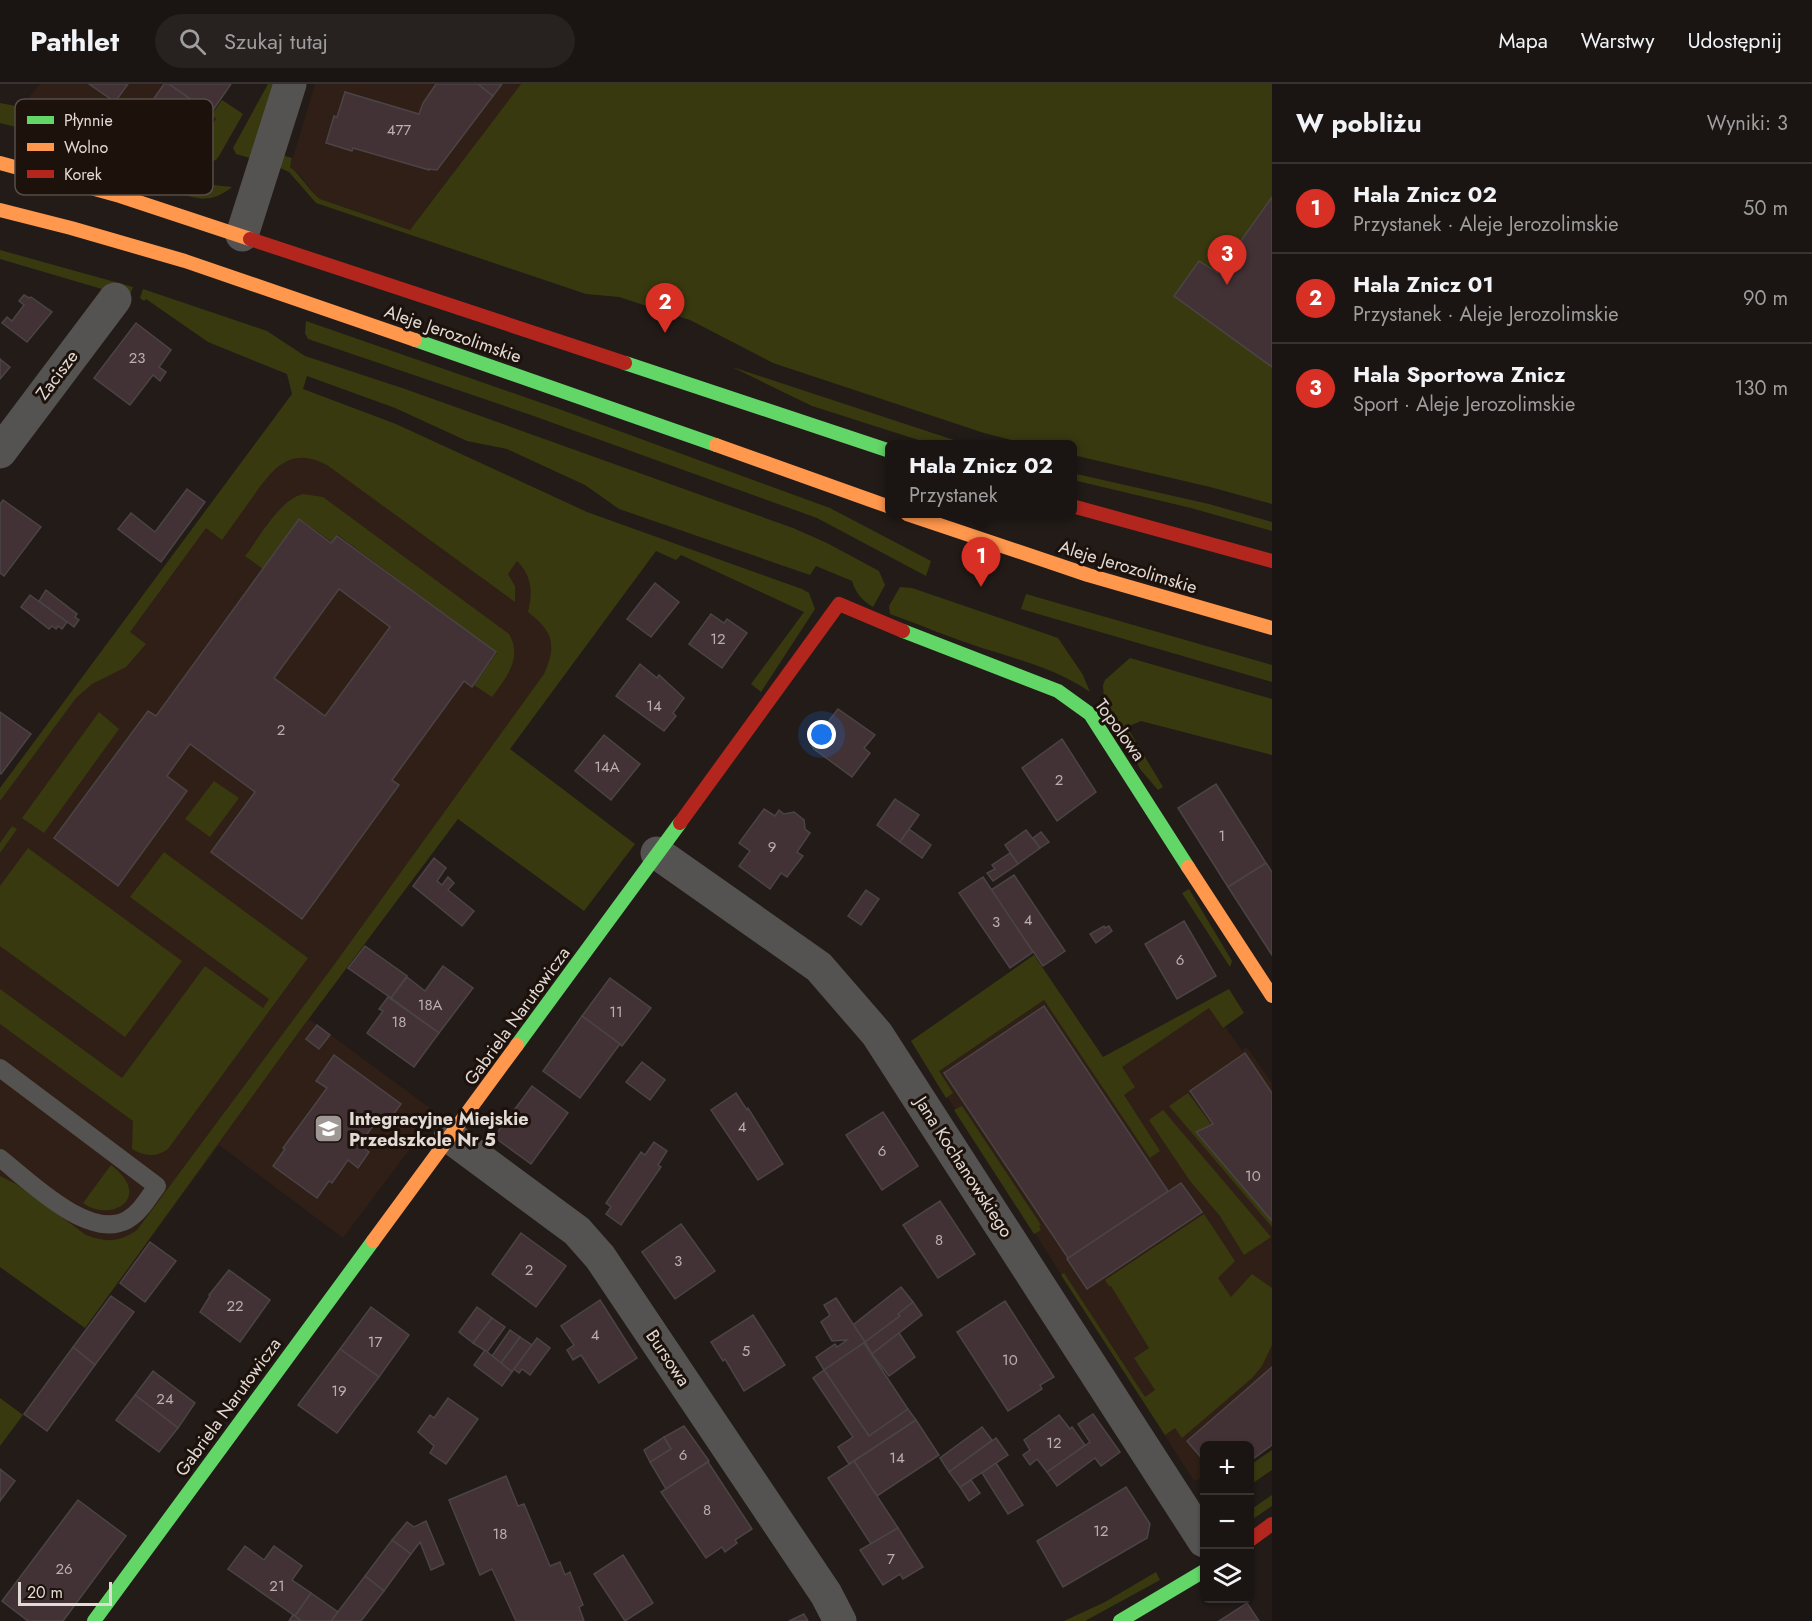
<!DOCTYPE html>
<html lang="pl">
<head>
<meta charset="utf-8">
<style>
	body { margin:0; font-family:Jost,sans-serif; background:#272120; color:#f1f3f6 }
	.controls { position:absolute; right:18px; bottom:18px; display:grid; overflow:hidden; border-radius:9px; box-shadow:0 2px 4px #0004 }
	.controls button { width:54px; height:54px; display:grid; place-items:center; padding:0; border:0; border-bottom:2px solid #383332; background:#1a1412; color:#f1f3f6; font:30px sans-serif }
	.scale { position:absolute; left:18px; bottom:15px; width:94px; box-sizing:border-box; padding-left:6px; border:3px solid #e2dad5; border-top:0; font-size:16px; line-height:21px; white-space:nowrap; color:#e2dad5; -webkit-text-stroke:4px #1c110b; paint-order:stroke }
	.you { position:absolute; left:822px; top:651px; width:21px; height:21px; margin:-15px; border:4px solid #fff; border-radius:50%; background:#1a73e8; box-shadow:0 0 0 9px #1a73e833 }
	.badge { display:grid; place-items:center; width:39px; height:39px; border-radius:50%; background:#d93025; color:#fff; font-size:20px; font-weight:700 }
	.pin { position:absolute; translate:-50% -50px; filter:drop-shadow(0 2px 3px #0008) }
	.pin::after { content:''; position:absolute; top:32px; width:21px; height:18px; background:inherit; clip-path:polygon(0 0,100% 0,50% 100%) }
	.popup { position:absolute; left:885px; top:356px; width:192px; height:78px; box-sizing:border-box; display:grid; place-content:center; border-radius:9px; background:#1a1412; filter:drop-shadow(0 2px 4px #0005); font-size:20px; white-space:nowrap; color:#9f9e9f }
	.popup b { font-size:22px; color:#f1f3f6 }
	.popup::after { content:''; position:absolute; left:50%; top:100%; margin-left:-12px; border:12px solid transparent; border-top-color:#1a1412 }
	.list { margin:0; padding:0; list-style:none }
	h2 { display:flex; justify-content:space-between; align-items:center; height:78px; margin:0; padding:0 24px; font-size:26px }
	h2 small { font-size:20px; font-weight:400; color:#9f9e9f }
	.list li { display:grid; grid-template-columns:39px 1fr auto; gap:18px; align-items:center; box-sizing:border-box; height:90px; padding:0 24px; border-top:2px solid #383332 }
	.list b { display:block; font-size:22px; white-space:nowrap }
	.list p { margin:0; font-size:20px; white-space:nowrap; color:#9f9e9f }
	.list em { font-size:20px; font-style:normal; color:#9f9e9f }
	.icon { flex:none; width:33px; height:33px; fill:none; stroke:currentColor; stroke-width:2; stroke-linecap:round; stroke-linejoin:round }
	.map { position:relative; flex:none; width:1272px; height:1537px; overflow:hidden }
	header { display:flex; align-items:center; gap:36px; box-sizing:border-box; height:84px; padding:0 30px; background:#1a1412; border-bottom:2px solid #383332 }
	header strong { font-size:28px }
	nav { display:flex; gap:33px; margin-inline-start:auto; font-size:21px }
	.search { width:420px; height:54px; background:#272120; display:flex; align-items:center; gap:15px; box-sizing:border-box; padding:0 21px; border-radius:33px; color:#9f9e9f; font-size:22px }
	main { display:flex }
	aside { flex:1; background:#1a1412 }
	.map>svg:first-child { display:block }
	.built { fill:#2f1f16 }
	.green { fill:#38390f }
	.building { fill:#423236; stroke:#4b4444; stroke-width:1.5; fill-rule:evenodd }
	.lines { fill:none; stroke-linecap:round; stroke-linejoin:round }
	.lane { stroke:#555351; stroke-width:18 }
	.street { stroke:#555351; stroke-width:33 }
	.fast { stroke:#63d668; stroke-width:14 }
	.slow { stroke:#ff974d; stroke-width:14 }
	.jam { stroke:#b3261e; stroke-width:14 }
	.labels { text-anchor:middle; stroke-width:6; stroke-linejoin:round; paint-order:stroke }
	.number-label { font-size:15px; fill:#bab0ad }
	.street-label { font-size:18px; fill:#e2dad5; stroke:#1c110b }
	.poi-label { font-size:18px; font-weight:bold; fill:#e2dad5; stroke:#1c110b; text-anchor:start }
	.key { fill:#1c110b; stroke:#574d48; stroke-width:1.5 }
	.key-label { font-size:16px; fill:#e2dad5 }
</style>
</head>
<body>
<header>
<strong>Pathlet</strong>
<div class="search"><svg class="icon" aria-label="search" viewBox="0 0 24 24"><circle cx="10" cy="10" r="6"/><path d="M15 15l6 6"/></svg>Szukaj tutaj</div>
<nav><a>Mapa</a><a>Warstwy</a><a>Udostępnij</a></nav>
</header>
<main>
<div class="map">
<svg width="1272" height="1537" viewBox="0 0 1272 1537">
	<rect width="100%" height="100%" fill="#221b18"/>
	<g class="built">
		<path d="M40 0H231L211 29 216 34 194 65 186 70 21 23Z"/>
		<path d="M315 0H521L410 146 320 115 314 110 299 90 290 83Z"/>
		<path d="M291 312 651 474 309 935 437 1029 343 1154 219 1061 85 1244 0 1183V704Z"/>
		<path d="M1034 871 1103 973 1208 917 1240 964 1242 966 1247 963 1272 999V1362L1250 1377V1362H1204V1399L1201 1394 1194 1397 911 957Z"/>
	</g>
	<g class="green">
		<path d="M268 0H274L250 74 236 70 233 64Z"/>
		<path d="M521 0H1272V420L1210 403 1073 371 1072 360H1027L984 349 773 279 690 236 619 213 586 210 316 119 289 88 278 83 282 71 292 74 290 83C302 92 308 106 320 115L410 146Z"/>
		<path d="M222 16 243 30 219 72 216 76 179 86H173L88 61 0 39V19L21 23 186 70 194 65 216 35 212 30Z"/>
		<path d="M213 101 232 103C212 119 199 116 176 108Z"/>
		<path d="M0 166 133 203 129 213 0 175Z"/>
		<path d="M143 205 267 247 305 272 405 305 793 444 827 459 879 487 885 501 873 523C862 516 856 510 852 497L816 482 810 491 619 425 585 401 507 365 467 357 395 324 307 292 303 305 396 340 587 428 802 505 809 509 815 525 761 608 751 600 804 528 681 471 676 476 656 467 510 665 635 760 584 827 458 735 301 945 85 1244 0 1183V1092L16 1100 86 1151C106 1159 120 1158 137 1146L331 885 544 590C557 561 553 547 528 528 533 508 532 492 517 477L508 490 515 502V518L327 381C289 361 272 386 252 414 242 428 232 442 222 456L206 444 130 548 146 560 126 583 92 600 76 614 0 717V704L292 310 287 290 208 258 146 215 144 217 140 214Z"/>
		<path d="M306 237 559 325 830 424 931 477 926 492 817 434 531 331 308 255 305 249Z"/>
		<path d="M732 283 966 360H931L812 322Z"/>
		<path d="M1072 389 1209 420 1272 438V447L1191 424 1073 396Z"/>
		<path d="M303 410 323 413 509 550C523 574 506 594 492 613L474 601 497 569 338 451 332 458 300 435 263 485 245 472C260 453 279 416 303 410Z"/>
		<path d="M900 503 912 504 1058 554 1083 591 1090 608C1057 585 1020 576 982 564 951 554 921 541 890 530L889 522Z"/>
		<path d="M1026 510 1272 581V598L1021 525Z"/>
		<path d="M1130 574 1272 615V671L1141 637 1127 643 1163 703 1158 706 1140 685 1120 643 1104 618 1103 601 1105 596Z"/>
		<path d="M99 628 119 645 44 749 22 734Z"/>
		<path d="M214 697 239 714 210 753 185 735Z"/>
		<path d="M12 742 17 745 0 769V759Z"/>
		<path d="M28 764 182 877 125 953 0 862V802Z"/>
		<path d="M164 768 308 874 168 1065C156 1074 144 1072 132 1065L133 1037 0 940V905L122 994 205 882 263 924 269 915 130 813Z"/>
		<path d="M1189 805 1232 877 1230 883 1182 809Z"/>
		<path d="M1034 871 1103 973 1229 905 1244 929 1223 944 1209 924 1122 983 1135 1003 1124 1011 1160 1067 1150 1074 1044 916 939 987 953 1009 946 1014 911 957Z"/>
		<path d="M1188 1009 1211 1040 1195 1048 1272 1137V1143L1169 1022Z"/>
		<path d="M962 1022 1041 1141 1039 1142 1041 1146 1034 1150 954 1026Z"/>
		<path d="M1163 1026 1271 1153 1244 1171 1220 1132 1190 1097 1149 1036Z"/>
		<path d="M111 1081C155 1115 109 1139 83 1119Z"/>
		<path d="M1204 1130 1235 1177 1218 1194 1231 1213 1252 1190 1272 1204V1261L1262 1282 1252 1294 1182 1354 1175 1344 1165 1351 1061 1191 1064 1189 1145 1313 1155 1306 1134 1274 1149 1264 1111 1202H1109L1105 1196Z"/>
		<path d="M0 1314 23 1331 0 1362Z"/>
		<path d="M1272 1366V1386L1250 1401V1381Z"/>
		<path d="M1272 1411V1422L1250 1437V1426Z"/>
		<path d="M1156 1488 1160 1496 1085 1537H1064L1105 1518Z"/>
	</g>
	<g class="building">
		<path d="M89 0H128L115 18Z"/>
		<path d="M164 0H169L207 27 191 49 150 20Z"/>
		<path d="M169 0H231L211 29Z"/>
		<path d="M436 0H478L493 12 437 86 429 85V86L353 64 352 67 326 59 334 32 337 33 345 8 419 30 423 19Z"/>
		<path d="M478 0H502L493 12Z"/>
		<path d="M1272 113V283L1174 212 1199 177 1218 189Z"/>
		<path d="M24 211 29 214 31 213 52 228 27 258 2 239 7 233 12 237 24 221 19 217Z"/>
		<path d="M136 239 171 266 159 283 166 288 160 297 153 291 130 321 94 294Z"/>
		<path d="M0 275 10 283 0 295Z"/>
		<path d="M187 405 205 418 161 478 118 445 131 429 155 448Z"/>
		<path d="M3 416 41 443 4 492 0 489V420Z"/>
		<path d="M299 435 331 459 337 452 496 568 472 603 464 597 392 696 399 701 302 835 211 768 255 708 190 660 167 692 187 707 118 802 54 754 148 627 156 632ZM339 505 390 543 325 632 274 594Z"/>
		<path d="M655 499 679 518 651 553 627 535Z"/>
		<path d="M46 506 77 530 75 533 79 536 74 543 39 517Z"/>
		<path d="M30 511 67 538 62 545 58 542 56 545 52 542 49 545 21 523Z"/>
		<path d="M711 530 724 539 727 535 747 549 722 584 689 560Z"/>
		<path d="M640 580 657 594 659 591 684 614 673 629 676 632 664 647 616 612Z"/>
		<path d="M838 625 875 651 864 664 870 669 852 693 814 665 812 662 814 656Z"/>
		<path d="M0 628 31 650 1 690 0 689Z"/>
		<path d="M604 651 640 680 611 716 575 687Z"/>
		<path d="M1062 655 1096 708 1057 737 1022 684Z"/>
		<path d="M1216 700 1266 779 1228 803 1178 724Z"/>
		<path d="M895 715 919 731 900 758 877 741Z"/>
		<path d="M764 725 775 732 779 726 784 730 794 728 804 736 805 745 810 749 797 768 803 772 787 793 781 789 770 805 739 782 750 767 739 759Z"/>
		<path d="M909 745 931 761 922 774 900 758Z"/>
		<path d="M1026 746 1040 764 1018 780 1005 761Z"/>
		<path d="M1041 748 1049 758 1040 764 1033 754Z"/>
		<path d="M1010 769 1018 780 993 797 987 789 995 785 992 781Z"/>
		<path d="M434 774 446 784 437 797 442 801 448 793 454 799 448 806 474 827 462 842 413 802Z"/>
		<path d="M1266 779 1272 788V871L1228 803Z"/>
		<path d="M1014 791 1065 867 1043 882 991 806Z"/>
		<path d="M983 793 1033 868 1010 884 959 809Z"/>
		<path d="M866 806 879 815 861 841 848 832Z"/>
		<path d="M1184 837 1216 892 1177 915 1145 860Z"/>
		<path d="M1104 842 1105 844 1109 842 1112 847 1096 859 1090 850Z"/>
		<path d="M365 862 407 892 391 914 348 884Z"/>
		<path d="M443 882 473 904 439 949 391 914 407 893 425 907Z"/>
		<path d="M610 894 651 924 622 962 582 932Z"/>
		<path d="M388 913 439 949 414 983 367 949 383 927 379 925Z"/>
		<path d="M1044 922 1168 1107 1068 1174 944 989Z"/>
		<path d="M582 932 620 960 580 1014 543 987Z"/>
		<path d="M317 941 330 951 319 965 306 955Z"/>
		<path d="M1245 969 1272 1009V1137L1196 1048 1213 1040 1190 1007Z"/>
		<path d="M334 971 401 1020 383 1045 375 1039 359 1061 369 1068 358 1084 348 1076 332 1099 329 1097 317 1114 273 1082 285 1065 283 1064 327 1004 316 997Z"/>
		<path d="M642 978 665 996 650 1016 626 998Z"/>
		<path d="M532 1002 568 1029 531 1080 494 1053Z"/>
		<path d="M736 1009 747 1026 748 1024 783 1080 758 1096 711 1026Z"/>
		<path d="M883 1028 918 1082 882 1106 846 1051Z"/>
		<path d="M654 1058 667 1067 658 1081 661 1083 621 1141 606 1130 611 1123 606 1119 641 1068 645 1071Z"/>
		<path d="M1181 1099 1202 1128 1087 1205 1067 1175Z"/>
		<path d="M940 1117 975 1170 938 1194 903 1141Z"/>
		<path d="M681 1140 715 1187 675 1215 642 1168Z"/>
		<path d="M521 1149 566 1182 536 1223 492 1190Z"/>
		<path d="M150 1158 176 1177 145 1218 120 1199Z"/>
		<path d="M229 1186 270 1216 240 1258 200 1228 210 1212 209 1211Z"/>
		<path d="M901 1203 913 1218 898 1230 900 1232 865 1258 853 1241Z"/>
		<path d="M111 1212 134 1228 95 1281 73 1263Z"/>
		<path d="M836 1214 865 1258 824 1286 816 1273 835 1260 837 1263 847 1256 832 1257 821 1238 830 1231 824 1221Z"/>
		<path d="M600 1216 637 1274 599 1299 581 1271 573 1276 567 1266 574 1261 561 1242Z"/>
		<path d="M1005 1217 1054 1293 1040 1301 1042 1305 1008 1327 957 1248Z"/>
		<path d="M913 1218 922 1231 872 1270 865 1258 900 1232 898 1230Z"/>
		<path d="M371 1223 409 1251 379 1293 340 1265Z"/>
		<path d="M477 1223 492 1234 473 1259 459 1248Z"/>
		<path d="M753 1231 785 1281 744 1307 725 1275 723 1277 711 1258Z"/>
		<path d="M492 1234 505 1243 487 1268 473 1259Z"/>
		<path d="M510 1246 520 1253 501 1279 492 1272Z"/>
		<path d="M899 1249 915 1273 889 1292 872 1270Z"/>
		<path d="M520 1253 532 1261 512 1288 501 1279Z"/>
		<path d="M537 1254 550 1264 530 1291 522 1285 519 1289 514 1285Z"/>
		<path d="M864 1259 908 1325 869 1352 824 1286Z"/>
		<path d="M73 1263 95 1281 47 1347 24 1330Z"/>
		<path d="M340 1265 379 1293 337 1349 298 1321Z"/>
		<path d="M485 1266 512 1288 502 1302 474 1281Z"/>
		<path d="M1272 1283V1361L1250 1377V1362H1204V1377L1187 1357Z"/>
		<path d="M824 1286 869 1352 908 1325 916 1336 849 1380 838 1363 853 1353 813 1294Z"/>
		<path d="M153 1287 195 1319 178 1344 135 1311Z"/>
		<path d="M135 1311 178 1344 159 1368 116 1336Z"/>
		<path d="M448 1314 478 1335 446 1380 430 1369 434 1362 418 1348 430 1331 434 1334Z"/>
		<path d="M1093 1330 1120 1368 1101 1382 1095 1374 1057 1402 1047 1388 1090 1358 1078 1340Z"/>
		<path d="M1059 1331 1070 1345 1072 1343 1085 1361 1047 1388 1037 1375 1030 1381 1023 1371 1030 1366 1024 1356Z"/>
		<path d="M916 1336 939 1371 877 1412 854 1377Z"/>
		<path d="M684 1342 709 1377 666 1405 650 1378 671 1365 664 1353Z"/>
		<path d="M982 1343 992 1356 949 1388 940 1374Z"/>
		<path d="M664 1353 671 1365 650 1378 644 1366Z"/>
		<path d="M996 1354 1008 1371 960 1403 949 1388Z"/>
		<path d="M854 1377 898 1444 871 1460 828 1394Z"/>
		<path d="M708 1378 752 1445 735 1456 737 1459 725 1468 722 1463 706 1474 661 1408Z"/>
		<path d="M996 1379 1023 1421 1008 1430 982 1389Z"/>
		<path d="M0 1385 15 1397 0 1417Z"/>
		<path d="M506 1392 518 1422 524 1420 550 1482 560 1478 565 1491 570 1488 583 1521 579 1523 584 1537H516L492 1485 480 1491 449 1416Z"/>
		<path d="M971 1396 980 1409 969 1417 960 1403Z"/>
		<path d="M1126 1403 1150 1440 1147 1454 1063 1503 1037 1457Z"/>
		<path d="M78 1416 126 1452 63 1537H28L2 1517Z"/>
		<path d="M426 1437 444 1480 431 1486 420 1458 411 1470 392 1456 407 1438 414 1443Z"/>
		<path d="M898 1444 923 1483 903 1495 900 1490 883 1501 860 1466Z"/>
		<path d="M392 1456 411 1470 384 1507 365 1492Z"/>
		<path d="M245 1462 264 1476 274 1462 302 1482 292 1496 311 1509 295 1532 228 1485Z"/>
		<path d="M623 1471 653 1519 625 1537 594 1490Z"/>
		<path d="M365 1492 384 1507 361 1537H331Z"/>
		<path d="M311 1509 338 1528 331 1537H301L295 1532Z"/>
		<path d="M1247 1519 1259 1537H1219Z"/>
		<path d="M804 1530 808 1537H789Z"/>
		<path d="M293 1531 295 1532 301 1537H289Z"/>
	</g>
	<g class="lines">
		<path class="lane" d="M0 984 157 1102C148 1114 140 1129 127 1136 89 1157 29 1097 0 1074"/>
		<g class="street">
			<path d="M242 151 290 0"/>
			<path d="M0 368 115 215"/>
			<path d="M657 769 819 883 877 950 1204 1457"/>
			<path d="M450 1053 577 1147 600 1173 826 1510 840 1537"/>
		</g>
		<g class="fast">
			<path d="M415 256 716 361"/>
			<path d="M625 279 890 367"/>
			<path d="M903 547 1058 607 1090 630 1188 783"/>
			<path d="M517 961 680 739"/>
			<path d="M94 1537 373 1157"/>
			<path d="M1120 1537 1204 1487"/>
		</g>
		<g class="slow">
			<path d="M0 79 120 112 250 155"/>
			<path d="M0 126 71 144 185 177 415 256"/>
			<path d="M716 361 890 423"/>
			<path d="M907 430 1088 491 1272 544"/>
			<path d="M1188 783 1272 912"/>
			<path d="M373 1157 517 961"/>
		</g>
		<g class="jam">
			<path d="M250 155 625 279"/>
			<path d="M1072 422 1272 477"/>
			<path d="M680 739 839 520 903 547"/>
			<path d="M1250 1456 1272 1440"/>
		</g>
	</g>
	<defs>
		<symbol id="school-square" viewBox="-11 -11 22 22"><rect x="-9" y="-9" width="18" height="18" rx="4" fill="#9f9793" stroke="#1c110b"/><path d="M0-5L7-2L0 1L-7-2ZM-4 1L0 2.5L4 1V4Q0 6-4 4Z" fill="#fff"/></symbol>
	</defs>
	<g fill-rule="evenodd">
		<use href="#school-square" x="312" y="1028" width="33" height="33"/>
	</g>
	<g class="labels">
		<g class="number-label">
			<text x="399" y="51">477</text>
			<text x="137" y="279">23</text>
			<text x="718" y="560">12</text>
			<text x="654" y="627">14</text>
			<text x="281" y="651">2</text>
			<text x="607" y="688">14A</text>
			<text x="1059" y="701">2</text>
			<text x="1222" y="757">1</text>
			<text x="772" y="768">9</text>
			<text x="1028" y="841">4</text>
			<text x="996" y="843">3</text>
			<text x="1180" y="881">6</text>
			<text x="430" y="926">18A</text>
			<text x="616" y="933">11</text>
			<text x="399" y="943">18</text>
			<text x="742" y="1048">4</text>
			<text x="882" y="1072">6</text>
			<text x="1253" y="1097">10</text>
			<text x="939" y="1161">8</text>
			<text x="678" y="1182">3</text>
			<text x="529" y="1191">2</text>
			<text x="235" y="1227">22</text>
			<text x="595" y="1256">4</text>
			<text x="375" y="1263">17</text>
			<text x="746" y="1272">5</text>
			<text x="1010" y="1281">10</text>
			<text x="339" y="1312">19</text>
			<text x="165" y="1320">24</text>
			<text x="1054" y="1364">12</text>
			<text x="683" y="1376">6</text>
			<text x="897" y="1379">14</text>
			<text x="707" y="1431">8</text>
			<text x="1101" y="1452">12</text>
			<text x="500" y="1455">18</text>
			<text x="891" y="1480">7</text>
			<text x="64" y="1490">26</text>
			<text x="277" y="1507">21</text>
		</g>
		<g class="street-label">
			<text transform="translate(453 250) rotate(19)" y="6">Aleje Jerozolimskie</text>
			<text transform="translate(57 291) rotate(-53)" y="6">Zacisze</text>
			<text transform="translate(1128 483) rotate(17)" y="6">Aleje Jerozolimskie</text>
			<text transform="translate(1120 646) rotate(54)" y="6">Topolowa</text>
			<text transform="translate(517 932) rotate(-54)" y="6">Gabriela Narutowicza</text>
			<text transform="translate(964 1083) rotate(57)" y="6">Jana Kochanowskiego</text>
			<text transform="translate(668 1274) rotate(56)" y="6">Bursowa</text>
			<text transform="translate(228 1323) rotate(-54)" y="6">Gabriela Narutowicza</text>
		</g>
		<g class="poi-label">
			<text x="349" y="1041">Integracyjne Miejskie<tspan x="349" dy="21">Przedszkole Nr 5</tspan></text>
		</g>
	</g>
	<rect x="15" y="15" width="198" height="96" rx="9" class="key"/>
	<rect x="27" y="32" width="27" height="8" fill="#63d668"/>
	<rect x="27" y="59" width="27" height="8" fill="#ff974d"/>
	<rect x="27" y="86" width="27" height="8" fill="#b3261e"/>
	<g class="key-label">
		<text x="64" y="42">Płynnie</text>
		<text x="64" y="69">Wolno</text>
		<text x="64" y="96">Korek</text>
	</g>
</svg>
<div class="controls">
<button>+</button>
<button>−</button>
<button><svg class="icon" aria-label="layers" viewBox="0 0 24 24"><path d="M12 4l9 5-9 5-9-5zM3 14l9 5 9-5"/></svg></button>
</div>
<div class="scale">20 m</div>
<div class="you"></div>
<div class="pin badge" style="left:981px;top:503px">1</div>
<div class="popup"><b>Hala Znicz 02</b>Przystanek</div>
<div class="pin badge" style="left:665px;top:249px">2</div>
<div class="pin badge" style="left:1227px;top:201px">3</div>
</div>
<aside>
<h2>W pobliżu<small>Wyniki: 3</small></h2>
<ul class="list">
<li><span class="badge">1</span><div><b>Hala Znicz 02</b><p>Przystanek · Aleje Jerozolimskie</p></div><em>50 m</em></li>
<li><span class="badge">2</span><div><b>Hala Znicz 01</b><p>Przystanek · Aleje Jerozolimskie</p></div><em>90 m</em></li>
<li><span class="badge">3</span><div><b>Hala Sportowa Znicz</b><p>Sport · Aleje Jerozolimskie</p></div><em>130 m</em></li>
</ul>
</aside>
</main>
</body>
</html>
